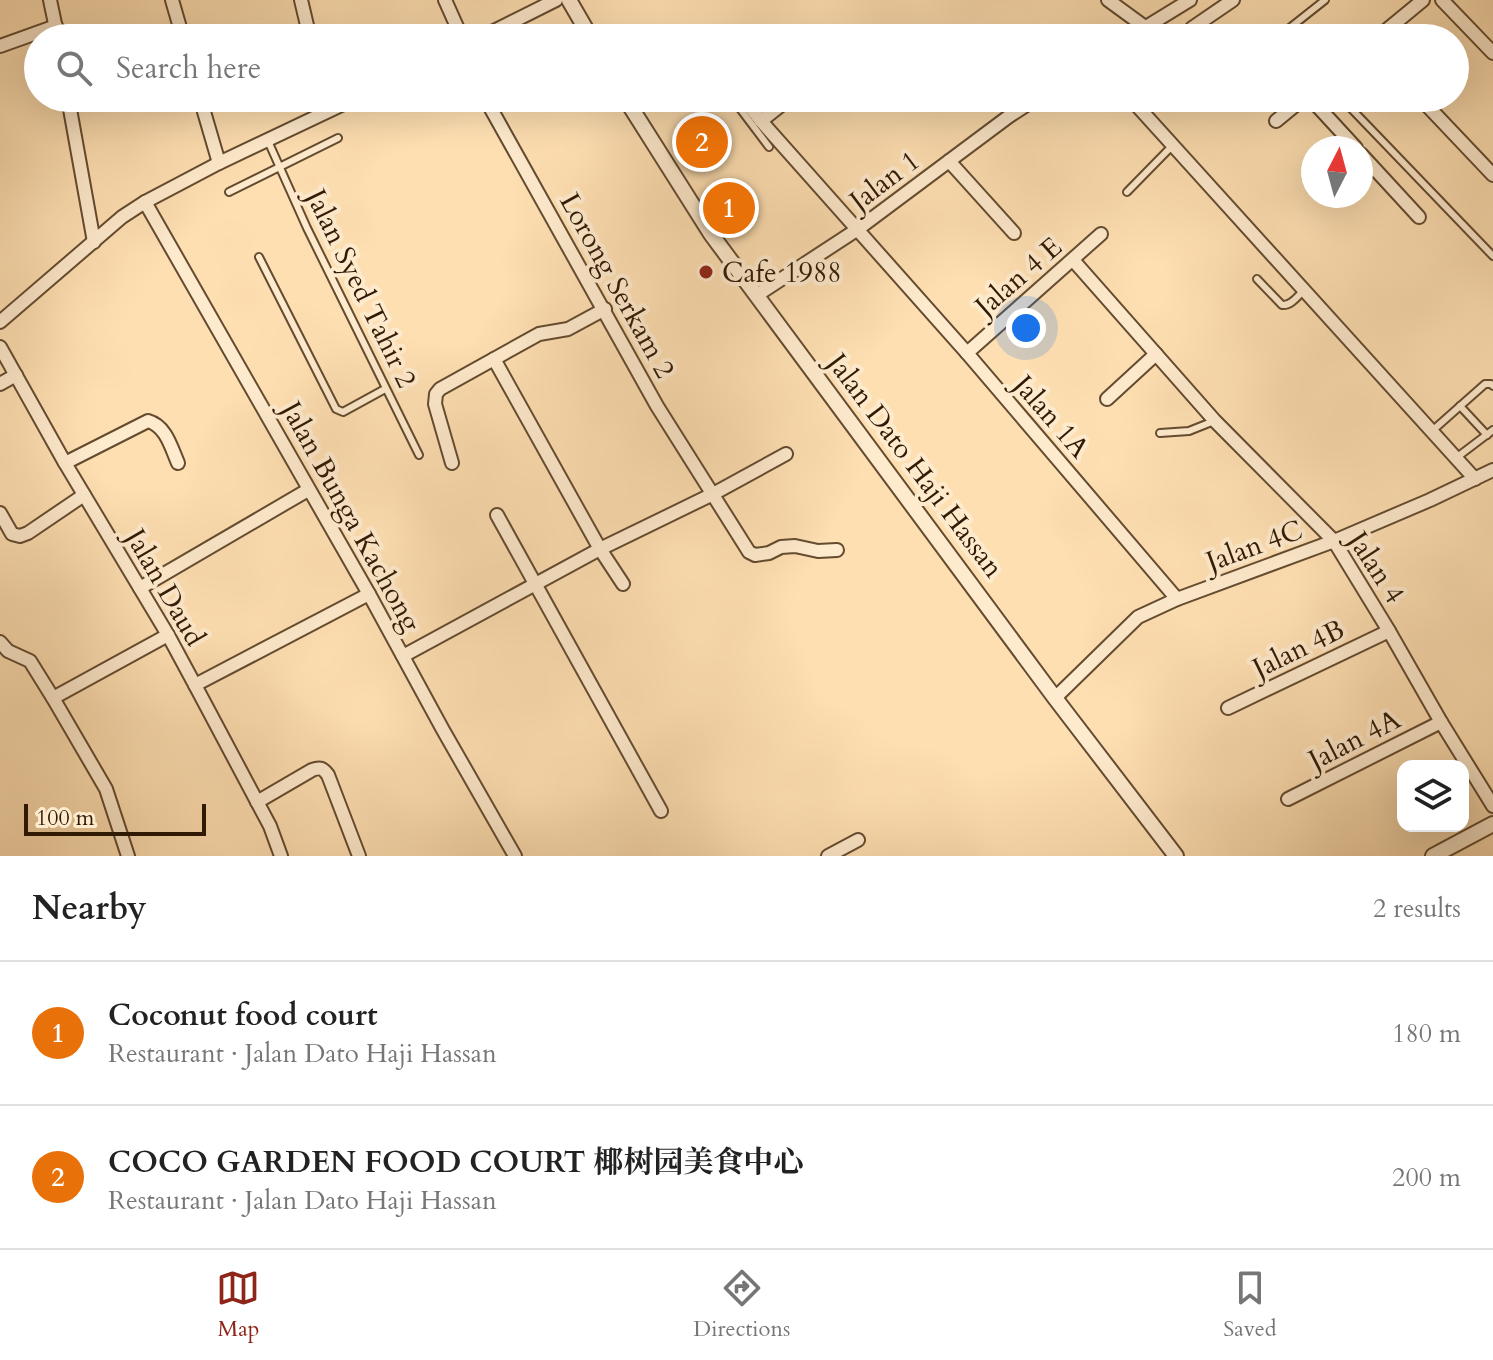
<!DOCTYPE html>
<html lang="en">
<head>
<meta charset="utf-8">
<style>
	body { margin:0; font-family:Cardo,"Noto Serif SC",serif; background:#f2f2f2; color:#222 }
	.controls { position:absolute; right:24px; bottom:24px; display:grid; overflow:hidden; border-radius:16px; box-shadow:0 8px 32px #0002 }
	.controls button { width:72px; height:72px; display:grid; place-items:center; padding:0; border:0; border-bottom:2px solid #e0e0e0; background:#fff; color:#222; font:40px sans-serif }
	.compass { position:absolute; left:1301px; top:136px; width:72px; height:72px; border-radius:50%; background:#fff; box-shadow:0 8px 32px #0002; rotate:6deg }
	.scale { position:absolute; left:24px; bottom:20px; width:182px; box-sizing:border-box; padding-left:8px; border:4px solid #311a04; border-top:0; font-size:22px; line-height:28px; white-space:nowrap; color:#311a04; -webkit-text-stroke:6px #feeacd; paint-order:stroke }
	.you { position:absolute; left:1026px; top:328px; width:28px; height:28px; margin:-20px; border:6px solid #fff; border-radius:50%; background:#1a73e8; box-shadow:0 0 0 12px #1a73e833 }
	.badge { display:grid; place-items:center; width:52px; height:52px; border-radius:50%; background:#8f2418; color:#fff; font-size:26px; font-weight:700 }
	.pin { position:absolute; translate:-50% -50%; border:4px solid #fff; box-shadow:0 2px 8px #0006 }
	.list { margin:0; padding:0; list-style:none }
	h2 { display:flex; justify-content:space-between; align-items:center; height:104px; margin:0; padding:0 32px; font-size:34px }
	h2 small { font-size:26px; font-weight:400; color:#767676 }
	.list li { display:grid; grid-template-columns:52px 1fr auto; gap:24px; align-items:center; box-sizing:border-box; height:144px; padding:0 32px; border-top:2px solid #e0e0e0 }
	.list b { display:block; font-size:30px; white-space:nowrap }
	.list p { margin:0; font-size:26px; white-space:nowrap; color:#767676 }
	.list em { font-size:26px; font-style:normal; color:#767676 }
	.icon { flex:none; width:44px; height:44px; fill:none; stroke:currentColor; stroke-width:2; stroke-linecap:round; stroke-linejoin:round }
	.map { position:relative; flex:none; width:1493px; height:856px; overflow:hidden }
	.search { position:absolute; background:#fff; box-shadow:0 8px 32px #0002; left:24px; right:24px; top:24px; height:88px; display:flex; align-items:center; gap:20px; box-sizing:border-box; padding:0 28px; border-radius:44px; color:#767676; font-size:30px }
	.sheet { height:392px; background:#fff }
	nav { display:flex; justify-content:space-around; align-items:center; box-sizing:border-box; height:112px; border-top:2px solid #e0e0e0; background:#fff; font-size:22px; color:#767676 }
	nav a { display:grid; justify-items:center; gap:4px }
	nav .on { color:#8f2418 }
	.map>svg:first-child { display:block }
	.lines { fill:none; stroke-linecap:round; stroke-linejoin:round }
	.service-casing { stroke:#644b30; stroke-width:10 }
	.minor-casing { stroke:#644b30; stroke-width:16 }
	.tertiary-casing { stroke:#644b30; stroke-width:18 }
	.service { stroke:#feeacd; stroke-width:6 }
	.minor { stroke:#feeacd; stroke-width:12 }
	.tertiary { stroke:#feeacd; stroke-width:14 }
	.poi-dot { fill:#8f2418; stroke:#feeacd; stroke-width:3 }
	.labels { text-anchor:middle; stroke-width:8; stroke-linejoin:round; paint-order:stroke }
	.street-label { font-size:28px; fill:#311a04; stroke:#feeacd }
	.poi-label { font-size:28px; fill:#311a04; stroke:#feeacd; text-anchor:start }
</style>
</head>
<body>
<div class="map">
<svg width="1493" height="856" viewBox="0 0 1493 856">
	<rect width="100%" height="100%" fill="#fedfb2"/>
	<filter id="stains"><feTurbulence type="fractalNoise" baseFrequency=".0025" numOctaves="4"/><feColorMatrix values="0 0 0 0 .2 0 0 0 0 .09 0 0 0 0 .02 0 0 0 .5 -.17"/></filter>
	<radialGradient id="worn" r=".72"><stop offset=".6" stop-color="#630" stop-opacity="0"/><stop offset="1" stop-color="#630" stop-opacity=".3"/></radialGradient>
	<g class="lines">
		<defs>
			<g id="service">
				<path d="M1277 38 1325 0"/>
				<path d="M732 98 769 147"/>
				<path d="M1341 98 1493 256"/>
				<path d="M268 141 307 228 419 455"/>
				<path d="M229 192 338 138"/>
				<path d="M1127 192 1173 145"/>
				<path d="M259 257 336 409 343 412 385 389"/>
				<path d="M1257 279 1282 305C1291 306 1298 296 1304 290"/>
				<path d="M1460 406 1487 435"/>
				<path d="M1432 431 1485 384H1491L1493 386"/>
				<path d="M1160 433 1189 431 1214 421"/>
				<path d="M1456 458 1493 430"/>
			</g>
			<g id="minor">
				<path d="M50 0 58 38"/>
				<path d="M172 0 183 38"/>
				<path d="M301 0 310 38"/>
				<path d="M445 0 462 38"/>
				<path d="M1108 0 1145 27"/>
				<path d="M1442 0 1493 53"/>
				<path d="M1192 28 1233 0"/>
				<path d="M480 38 556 0"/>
				<path d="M1128 38 1190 0"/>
				<path d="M1377 38 1423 0"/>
				<path d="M0 46 56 26"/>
				<path d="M68 98 94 242"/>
				<path d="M200 98 219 163"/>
				<path d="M485 98 657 406 749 552 755 555 769 553 781 547 795 546 818 551 837 550"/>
				<path d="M743 98 761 121 967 353 1177 599"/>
				<path d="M1130 98 1475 479"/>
				<path d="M1310 98 1356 148"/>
				<path d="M1420 98 1493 175"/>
				<path d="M761 121 790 98"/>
				<path d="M1276 121 1304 98"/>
				<path d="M1361 154 1419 217"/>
				<path d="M949 161 1014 233"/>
				<path d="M145 202 369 594 443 730 515 856"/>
				<path d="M1073 260 1215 421 1334 541 1389 631 1441 722 1493 806"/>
				<path d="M757 295 858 229 1008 117 1037 98"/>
				<path d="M0 322 122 217 145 202 219 163 356 98"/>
				<path d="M0 347 65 463 168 635 195 685 270 826 281 856"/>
				<path d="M967 353 1101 234"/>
				<path d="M494 359 600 549 623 584"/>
				<path d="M0 384 16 375"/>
				<path d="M1107 399 1156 354"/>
				<path d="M65 463 148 421C166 426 171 447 178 463"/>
				<path d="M452 463 435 404 436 394 440 389 539 334 568 329 605 309"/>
				<path d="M0 513 12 534 20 536 28 533 84 495"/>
				<path d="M497 515 661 811"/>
				<path d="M140 588 308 490"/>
				<path d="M0 642 8 651 30 661 53 698 106 789 128 856"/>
				<path d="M403 656 600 549 713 494 786 454"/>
				<path d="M195 685 369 594"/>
				<path d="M53 698 168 635"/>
				<path d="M1055 698 1138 617 1177 599 1334 541 1430 500 1493 470"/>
				<path d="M1228 708 1389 631"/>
				<path d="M1288 799 1441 722"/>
				<path d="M257 802 312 770C320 767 323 768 328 775L359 856"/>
				<path d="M828 856 858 840"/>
			</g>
			<g id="tertiary">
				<path d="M569 0 591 38"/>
				<path d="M625 98 711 234 1055 698 1176 856"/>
				<path d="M1433 856 1493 824"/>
			</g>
		</defs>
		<use href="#service" class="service-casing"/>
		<use href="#minor" class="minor-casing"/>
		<use href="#tertiary" class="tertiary-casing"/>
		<use href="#service" class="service"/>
		<use href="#minor" class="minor"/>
		<use href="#tertiary" class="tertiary"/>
	</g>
	<circle class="poi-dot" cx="706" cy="272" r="8"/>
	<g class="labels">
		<g class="street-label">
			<text transform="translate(884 180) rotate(-37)" y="10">Jalan 1</text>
			<text transform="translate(1018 276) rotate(-41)" y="10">Jalan 4 E</text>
			<text transform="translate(618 285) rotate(61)" y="10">Lorong Serkam 2</text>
			<text transform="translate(362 288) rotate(64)" y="10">Jalan Syed Tahir 2</text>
			<text transform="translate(1052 416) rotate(49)" y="10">Jalan 1A</text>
			<text transform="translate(916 465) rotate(53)" y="10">Jalan Dato Haji Hassan</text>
			<text transform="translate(352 516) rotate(61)" y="10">Jalan Bunga Kachong</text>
			<text transform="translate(1254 545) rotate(-20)" y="10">Jalan 4C</text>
			<text transform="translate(1377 567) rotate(57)" y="10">Jalan 4</text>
			<text transform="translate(166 587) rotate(60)" y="10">Jalan Daud</text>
			<text transform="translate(1298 648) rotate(-26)" y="10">Jalan 4B</text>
			<text transform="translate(1354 739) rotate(-27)" y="10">Jalan 4A</text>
		</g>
		<g class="poi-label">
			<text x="722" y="282">Cafe 1988</text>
		</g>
	</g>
	<rect width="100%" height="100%" filter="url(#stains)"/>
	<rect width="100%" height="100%" fill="url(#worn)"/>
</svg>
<div class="controls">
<button><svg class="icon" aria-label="layers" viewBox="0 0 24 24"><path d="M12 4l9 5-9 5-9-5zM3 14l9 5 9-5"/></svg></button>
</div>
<svg class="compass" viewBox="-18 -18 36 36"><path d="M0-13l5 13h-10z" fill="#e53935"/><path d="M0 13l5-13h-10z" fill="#767676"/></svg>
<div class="scale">100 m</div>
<div class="you"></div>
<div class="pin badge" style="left:729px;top:208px;background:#e8710a">1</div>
<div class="pin badge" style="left:702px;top:142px;background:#e8710a">2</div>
<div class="search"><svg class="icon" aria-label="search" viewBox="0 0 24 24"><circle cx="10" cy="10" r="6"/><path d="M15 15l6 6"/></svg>Search here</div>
</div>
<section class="sheet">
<h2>Nearby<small>2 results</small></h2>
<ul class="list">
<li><span class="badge" style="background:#e8710a">1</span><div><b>Coconut food court</b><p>Restaurant · Jalan Dato Haji Hassan</p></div><em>180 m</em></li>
<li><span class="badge" style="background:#e8710a">2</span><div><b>COCO GARDEN FOOD COURT 椰树园美食中心</b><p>Restaurant · Jalan Dato Haji Hassan</p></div><em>200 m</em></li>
</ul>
</section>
<nav>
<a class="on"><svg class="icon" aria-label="map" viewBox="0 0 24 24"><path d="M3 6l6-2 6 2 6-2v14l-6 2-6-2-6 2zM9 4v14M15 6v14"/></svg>Map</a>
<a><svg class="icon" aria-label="directions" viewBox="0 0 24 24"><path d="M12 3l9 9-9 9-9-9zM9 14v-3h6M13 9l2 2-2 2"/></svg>Directions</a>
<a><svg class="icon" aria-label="saved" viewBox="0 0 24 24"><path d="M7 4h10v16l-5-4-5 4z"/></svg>Saved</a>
</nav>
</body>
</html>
